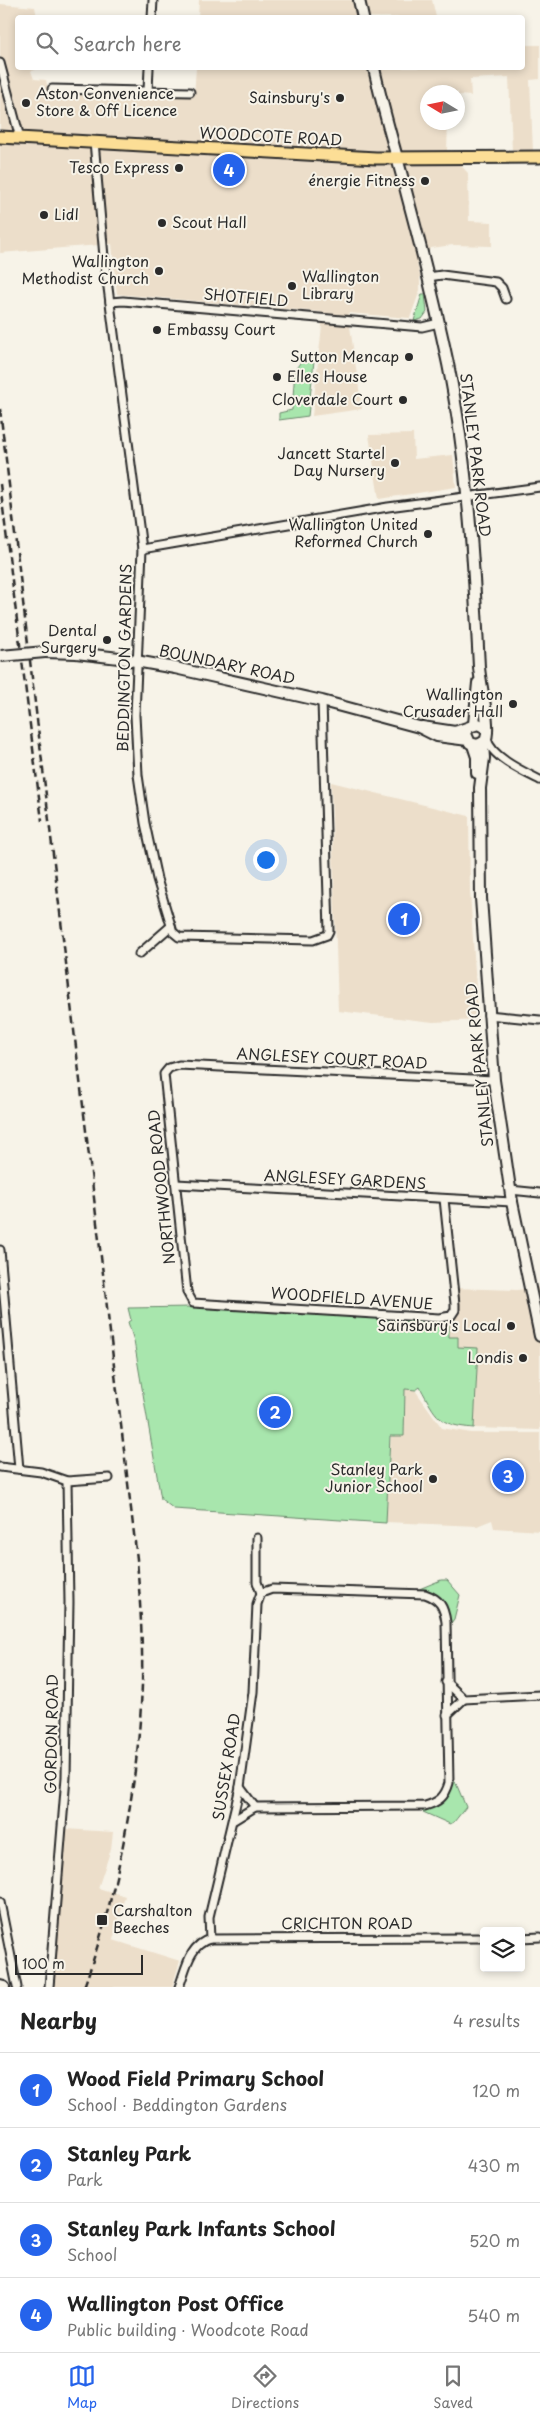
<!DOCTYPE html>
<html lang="en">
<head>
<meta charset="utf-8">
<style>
	body { margin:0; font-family:"Playpen Sans",sans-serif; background:#f6f6f6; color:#222 }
	.controls { position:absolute; right:15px; bottom:15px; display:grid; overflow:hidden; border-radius:5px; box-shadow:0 2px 8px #0003 }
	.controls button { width:45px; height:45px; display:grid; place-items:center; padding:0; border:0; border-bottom:1px solid #e0e0e0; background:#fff; color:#222; font:25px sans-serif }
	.compass { position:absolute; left:420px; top:85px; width:45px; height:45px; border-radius:50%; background:#fff; box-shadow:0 2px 8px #0003; rotate:280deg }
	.scale { position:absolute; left:15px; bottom:12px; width:128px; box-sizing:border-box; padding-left:5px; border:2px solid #2b2b2b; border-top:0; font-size:14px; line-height:18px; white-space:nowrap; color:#2b2b2b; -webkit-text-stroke:4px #f7f3e8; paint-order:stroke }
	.you { position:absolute; left:265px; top:859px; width:18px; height:18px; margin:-12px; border:4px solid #fff; border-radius:50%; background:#1a73e8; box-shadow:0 0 0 8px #1a73e833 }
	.badge { display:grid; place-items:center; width:32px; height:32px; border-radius:50%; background:#2563eb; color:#fff; font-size:16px; font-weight:700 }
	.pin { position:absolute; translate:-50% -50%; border:2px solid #fff; box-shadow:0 1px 5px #0006 }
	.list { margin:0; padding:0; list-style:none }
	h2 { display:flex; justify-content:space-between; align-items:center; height:65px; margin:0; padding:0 20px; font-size:21px }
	h2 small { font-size:16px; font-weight:400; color:#767676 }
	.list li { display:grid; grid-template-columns:32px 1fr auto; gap:15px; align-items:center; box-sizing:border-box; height:75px; padding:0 20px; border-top:1px solid #e0e0e0 }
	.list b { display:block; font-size:19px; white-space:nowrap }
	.list p { margin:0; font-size:16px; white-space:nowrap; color:#767676 }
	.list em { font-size:16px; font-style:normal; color:#767676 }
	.icon { flex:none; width:28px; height:28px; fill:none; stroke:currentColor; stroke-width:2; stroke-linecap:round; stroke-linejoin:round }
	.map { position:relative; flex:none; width:540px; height:1987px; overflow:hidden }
	.search { position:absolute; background:#fff; box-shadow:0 2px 8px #0003; left:15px; right:15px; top:15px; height:55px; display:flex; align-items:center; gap:12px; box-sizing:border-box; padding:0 18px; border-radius:5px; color:#767676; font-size:19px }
	.sheet { height:365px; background:#fff }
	nav { display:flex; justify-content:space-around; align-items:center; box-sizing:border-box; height:70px; border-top:1px solid #e0e0e0; background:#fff; font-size:14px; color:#767676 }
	nav a { display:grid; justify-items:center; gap:2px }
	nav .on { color:#2563eb }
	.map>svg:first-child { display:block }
	.built { fill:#ecdeca }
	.green { fill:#a8e6ad; stroke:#6a886c }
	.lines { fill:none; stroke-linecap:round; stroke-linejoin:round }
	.street-casing { stroke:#2b2b2b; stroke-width:11 }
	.secondary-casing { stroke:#2b2b2b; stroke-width:14 }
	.primary-casing { stroke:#2b2b2b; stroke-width:15 }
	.street { stroke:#f7f3e8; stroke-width:7 }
	.secondary { stroke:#f7f3e8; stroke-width:10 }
	.primary { stroke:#fcde96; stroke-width:11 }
	.rail { stroke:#2b2b2b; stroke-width:2.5; stroke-dasharray:8 4; stroke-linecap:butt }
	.secondary-bridge-casing { stroke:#2b2b2b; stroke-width:14; stroke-linecap:butt }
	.secondary-bridge { stroke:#f7f3e8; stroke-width:10 }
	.poi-dot { fill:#2b2b2b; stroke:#f7f3e8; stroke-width:2 }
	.labels { text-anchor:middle; stroke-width:4; stroke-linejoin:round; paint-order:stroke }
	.poi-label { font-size:15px; fill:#2b2b2b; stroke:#f7f3e8; text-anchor:end }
	.street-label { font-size:15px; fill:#2b2b2b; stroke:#f7f3e8 }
</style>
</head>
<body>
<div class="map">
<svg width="540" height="1987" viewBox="0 0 540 1987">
	<rect width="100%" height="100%" fill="#f7f3e8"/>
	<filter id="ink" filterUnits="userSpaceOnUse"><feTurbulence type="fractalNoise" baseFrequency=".02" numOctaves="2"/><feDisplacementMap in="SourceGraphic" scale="10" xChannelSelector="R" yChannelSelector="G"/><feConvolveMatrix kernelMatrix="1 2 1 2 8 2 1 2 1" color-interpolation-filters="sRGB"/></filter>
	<g filter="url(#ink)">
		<g class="built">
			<path d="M199 0H432L436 17 198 18Z"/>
			<path d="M0 4 35 7 37 17 18 18V68H34L35 70 31 71 34 79 46 80 49 93 194 96 196 68H522L523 45H540V79L530 80 533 152 512 151 509 77 470 79 471 96 458 95V92H428V122L448 123 447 151 468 173 469 221 492 222V246L453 245 431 248 417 263 420 276V290L410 318 348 313 362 409 312 416 322 326 321 312 117 294 112 244 0 253Z"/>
			<path d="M413 434 414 459 453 455 456 487 379 499 369 435Z"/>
			<path d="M331 782 469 816 470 891 478 1020 433 1022 338 1011Z"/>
			<path d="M540 1287V1430L474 1428 478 1348H458L449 1337V1318L452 1316 453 1288 517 1290Z"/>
			<path d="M405 1389 415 1390 442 1428 471 1433H540V1531L494 1528 492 1520 477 1526 385 1522 391 1436H404Z"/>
			<path d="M65 1829 113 1832 111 1849 98 1888 125 1896 113 1940 180 1961 172 1987H51Z"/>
		</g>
		<g class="green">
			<path d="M422 294H425L427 312 422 319 414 321Z"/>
			<path d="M302 360 314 361 308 416 279 420V413L292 410 295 370Z"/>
			<path d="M191 1307 340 1315 449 1318V1337H458V1347L478 1348 474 1428C438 1425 437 1418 420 1387L416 1390 405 1389 404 1436H390L386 1523 174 1509 161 1499 134 1341 128 1322 131 1320 128 1308Z"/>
			<path d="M441 1580H447L460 1595 454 1619 448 1627 443 1603 412 1592Z"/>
			<path d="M451 1777 455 1781 466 1807 454 1822 450 1824 423 1812 419 1807 441 1801Z"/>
		</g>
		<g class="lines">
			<defs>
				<g id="street">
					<path d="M152 18 153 0"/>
					<path d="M0 63 20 138"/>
					<path d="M52 89 190 92"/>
					<path d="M148 91 149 68"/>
					<path d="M94 141 104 257 142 549 135 715 138 775 145 823 157 879 173 932 179 937 313 940 327 935 329 931 322 701"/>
					<path d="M428 277 442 275 496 282 502 288 506 299"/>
					<path d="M110 302 123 301 422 327 439 323"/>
					<path d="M142 549 388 507 540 487"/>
					<path d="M487 739C491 757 524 772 540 780"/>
					<path d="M139 954 171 926"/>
					<path d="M488 1015 540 1020"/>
					<path d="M176 1184 512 1202"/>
					<path d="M510 1190 540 1193"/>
					<path d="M444 1199 455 1304V1310L451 1316 439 1318 193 1303 187 1292 164 1074 169 1068 179 1065 494 1080"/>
					<path d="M0 1250 19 1469"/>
					<path d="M0 1467 41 1472 67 1481 109 1478"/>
					<path d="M446 1682 464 1699 540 1695"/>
					<path d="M447 1715 464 1699"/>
					<path d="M240 1787 255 1807"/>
					<path d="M234 1820 255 1807 425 1806C439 1802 445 1797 449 1783L446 1622C444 1607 440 1599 425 1594L272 1589 261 1593"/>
					<path d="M0 1902 17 1987"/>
					<path d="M521 1938 540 1937"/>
					<path d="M210 1939 484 1938"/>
					<path d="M49 1987 66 1777 69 1602 67 1481"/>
					<path d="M179 1987C186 1969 189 1945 210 1939L209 1917 240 1787 253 1692 257 1604 261 1593 257 1582V1538"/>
				</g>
				<g id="secondary">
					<path d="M359 0 363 18"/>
					<path d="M374 68C383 111 396 152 407 195 422 251 436 307 448 364 468 463 474 566 479 667 480 684 492 729 485 741L478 745 470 743 466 734 468 728"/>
					<path d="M45 652 76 653 119 658 175 668 322 701 419 727 437 736 468 740"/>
					<path d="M474 724 478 683"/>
					<path d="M422 727 455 732 478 724 486 728"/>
					<path d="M483 744 484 758 480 788 481 898 494 1080 512 1202 540 1336"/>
					<path d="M473 745 477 757V773"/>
					<path d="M0 1986 4 1987"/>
				</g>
				<path id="primary" d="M0 137 376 158 540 157"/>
			</defs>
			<use href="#street" class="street-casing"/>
			<use href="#secondary" class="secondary-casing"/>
			<use href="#primary" class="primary-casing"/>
			<use href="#street" class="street"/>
			<use href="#secondary" class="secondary"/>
			<use href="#primary" class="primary"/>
			<g class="rail">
				<path d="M0 409 137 1559C140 1601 143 1643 142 1685 138 1787 118 1891 84 1987"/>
				<path d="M0 484 42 821"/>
			</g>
			<defs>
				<path id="secondary-bridge" d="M1 656 45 652"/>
			</defs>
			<use href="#secondary-bridge" class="secondary-bridge-casing"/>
			<use href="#secondary-bridge" class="secondary-bridge"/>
		</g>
	</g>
	<g class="poi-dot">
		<circle cx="340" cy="98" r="5"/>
		<circle cx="26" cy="103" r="5"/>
		<circle cx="179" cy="168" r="5"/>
		<circle cx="425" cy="181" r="5"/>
		<circle cx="44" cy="215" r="5"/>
		<circle cx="162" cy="223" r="5"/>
		<circle cx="159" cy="271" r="5"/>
		<circle cx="292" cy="286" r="5"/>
		<circle cx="157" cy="330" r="5"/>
		<circle cx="409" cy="357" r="5"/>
		<circle cx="277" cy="377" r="5"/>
		<circle cx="403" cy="400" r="5"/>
		<circle cx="395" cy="463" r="5"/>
		<circle cx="428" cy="534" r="5"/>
		<circle cx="107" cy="640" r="5"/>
		<circle cx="513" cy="704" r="5"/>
		<circle cx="511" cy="1326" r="5"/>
		<circle cx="523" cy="1358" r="5"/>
		<circle cx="433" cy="1479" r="5"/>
		<rect x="96" y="1914" width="12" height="12" rx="2.5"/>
	</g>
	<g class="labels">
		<g class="poi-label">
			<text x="36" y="99" text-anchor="start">Aston Convenience<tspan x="36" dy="17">Store &amp; Off Licence</tspan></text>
			<text x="330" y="103">Sainsbury's</text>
			<text x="169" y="173">Tesco Express</text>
			<text x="415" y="186">énergie Fitness</text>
			<text x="54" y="220" text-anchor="start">Lidl</text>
			<text x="172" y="228" text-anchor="start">Scout Hall</text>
			<text x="149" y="267">Wallington<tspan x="149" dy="17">Methodist Church</tspan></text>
			<text x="302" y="282" text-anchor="start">Wallington<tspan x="302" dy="17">Library</tspan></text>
			<text x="167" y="335" text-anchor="start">Embassy Court</text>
			<text x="399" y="362">Sutton Mencap</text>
			<text x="287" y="382" text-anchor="start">Elles House</text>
			<text x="393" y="405">Cloverdale Court</text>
			<text x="385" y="459">Jancett Startel<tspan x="385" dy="17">Day Nursery</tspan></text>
			<text x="418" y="530">Wallington United<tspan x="418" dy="17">Reformed Church</tspan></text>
			<text x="97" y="636">Dental<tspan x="97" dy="17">Surgery</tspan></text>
			<text x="503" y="700">Wallington<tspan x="503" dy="17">Crusader Hall</tspan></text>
			<text x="501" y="1331">Sainsbury's Local</text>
			<text x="513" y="1363">Londis</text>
			<text x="423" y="1475">Stanley Park<tspan x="423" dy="17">Junior School</tspan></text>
			<text x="113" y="1916" text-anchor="start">Carshalton<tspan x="113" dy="17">Beeches</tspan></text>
		</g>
		<g class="street-label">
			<text transform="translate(271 137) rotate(3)" y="5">WOODCOTE ROAD</text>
			<text transform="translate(246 298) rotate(5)" y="5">SHOTFIELD</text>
			<text transform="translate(475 455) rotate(83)" y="5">STANLEY PARK ROAD</text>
			<text transform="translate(125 658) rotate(-89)" y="5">BEDDINGTON GARDENS</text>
			<text transform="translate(227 665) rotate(12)" y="5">BOUNDARY ROAD</text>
			<text transform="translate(332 1059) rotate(3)" y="5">ANGLESEY COURT ROAD</text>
			<text transform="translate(480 1065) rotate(-96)" y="5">STANLEY PARK ROAD</text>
			<text transform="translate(345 1180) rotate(3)" y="5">ANGLESEY GARDENS</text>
			<text transform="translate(162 1187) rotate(-96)" y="5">NORTHWOOD ROAD</text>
			<text transform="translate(352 1299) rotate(4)" y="5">WOODFIELD AVENUE</text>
			<text transform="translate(52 1734) rotate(-89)" y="5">GORDON ROAD</text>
			<text transform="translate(227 1767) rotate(-81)" y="5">SUSSEX ROAD</text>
			<text x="347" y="1929">CRICHTON ROAD</text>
		</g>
	</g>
</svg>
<div class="controls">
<button><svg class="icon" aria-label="layers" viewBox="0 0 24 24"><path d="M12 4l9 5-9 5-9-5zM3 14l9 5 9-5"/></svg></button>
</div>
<svg class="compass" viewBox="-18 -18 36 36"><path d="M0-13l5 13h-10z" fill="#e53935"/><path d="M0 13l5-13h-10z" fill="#767676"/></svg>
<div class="scale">100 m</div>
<div class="you"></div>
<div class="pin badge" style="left:404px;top:919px">1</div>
<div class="pin badge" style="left:275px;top:1412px">2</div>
<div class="pin badge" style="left:508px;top:1476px">3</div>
<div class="pin badge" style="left:229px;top:170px">4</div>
<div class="search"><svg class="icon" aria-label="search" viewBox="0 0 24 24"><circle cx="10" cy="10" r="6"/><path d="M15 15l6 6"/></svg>Search here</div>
</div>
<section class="sheet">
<h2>Nearby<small>4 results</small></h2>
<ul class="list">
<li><span class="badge">1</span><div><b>Wood Field Primary School</b><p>School · Beddington Gardens</p></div><em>120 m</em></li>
<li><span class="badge">2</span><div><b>Stanley Park</b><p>Park</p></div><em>430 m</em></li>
<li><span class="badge">3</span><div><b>Stanley Park Infants School</b><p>School</p></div><em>520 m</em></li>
<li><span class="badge">4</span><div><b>Wallington Post Office</b><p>Public building · Woodcote Road</p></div><em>540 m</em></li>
</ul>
</section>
<nav>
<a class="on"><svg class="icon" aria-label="map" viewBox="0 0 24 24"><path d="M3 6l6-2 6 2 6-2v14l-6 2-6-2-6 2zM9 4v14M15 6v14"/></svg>Map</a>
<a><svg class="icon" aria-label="directions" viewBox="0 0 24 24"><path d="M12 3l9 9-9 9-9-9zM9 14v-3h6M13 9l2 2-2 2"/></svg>Directions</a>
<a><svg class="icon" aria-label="saved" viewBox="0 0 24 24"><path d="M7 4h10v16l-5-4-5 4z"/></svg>Saved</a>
</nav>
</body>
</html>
